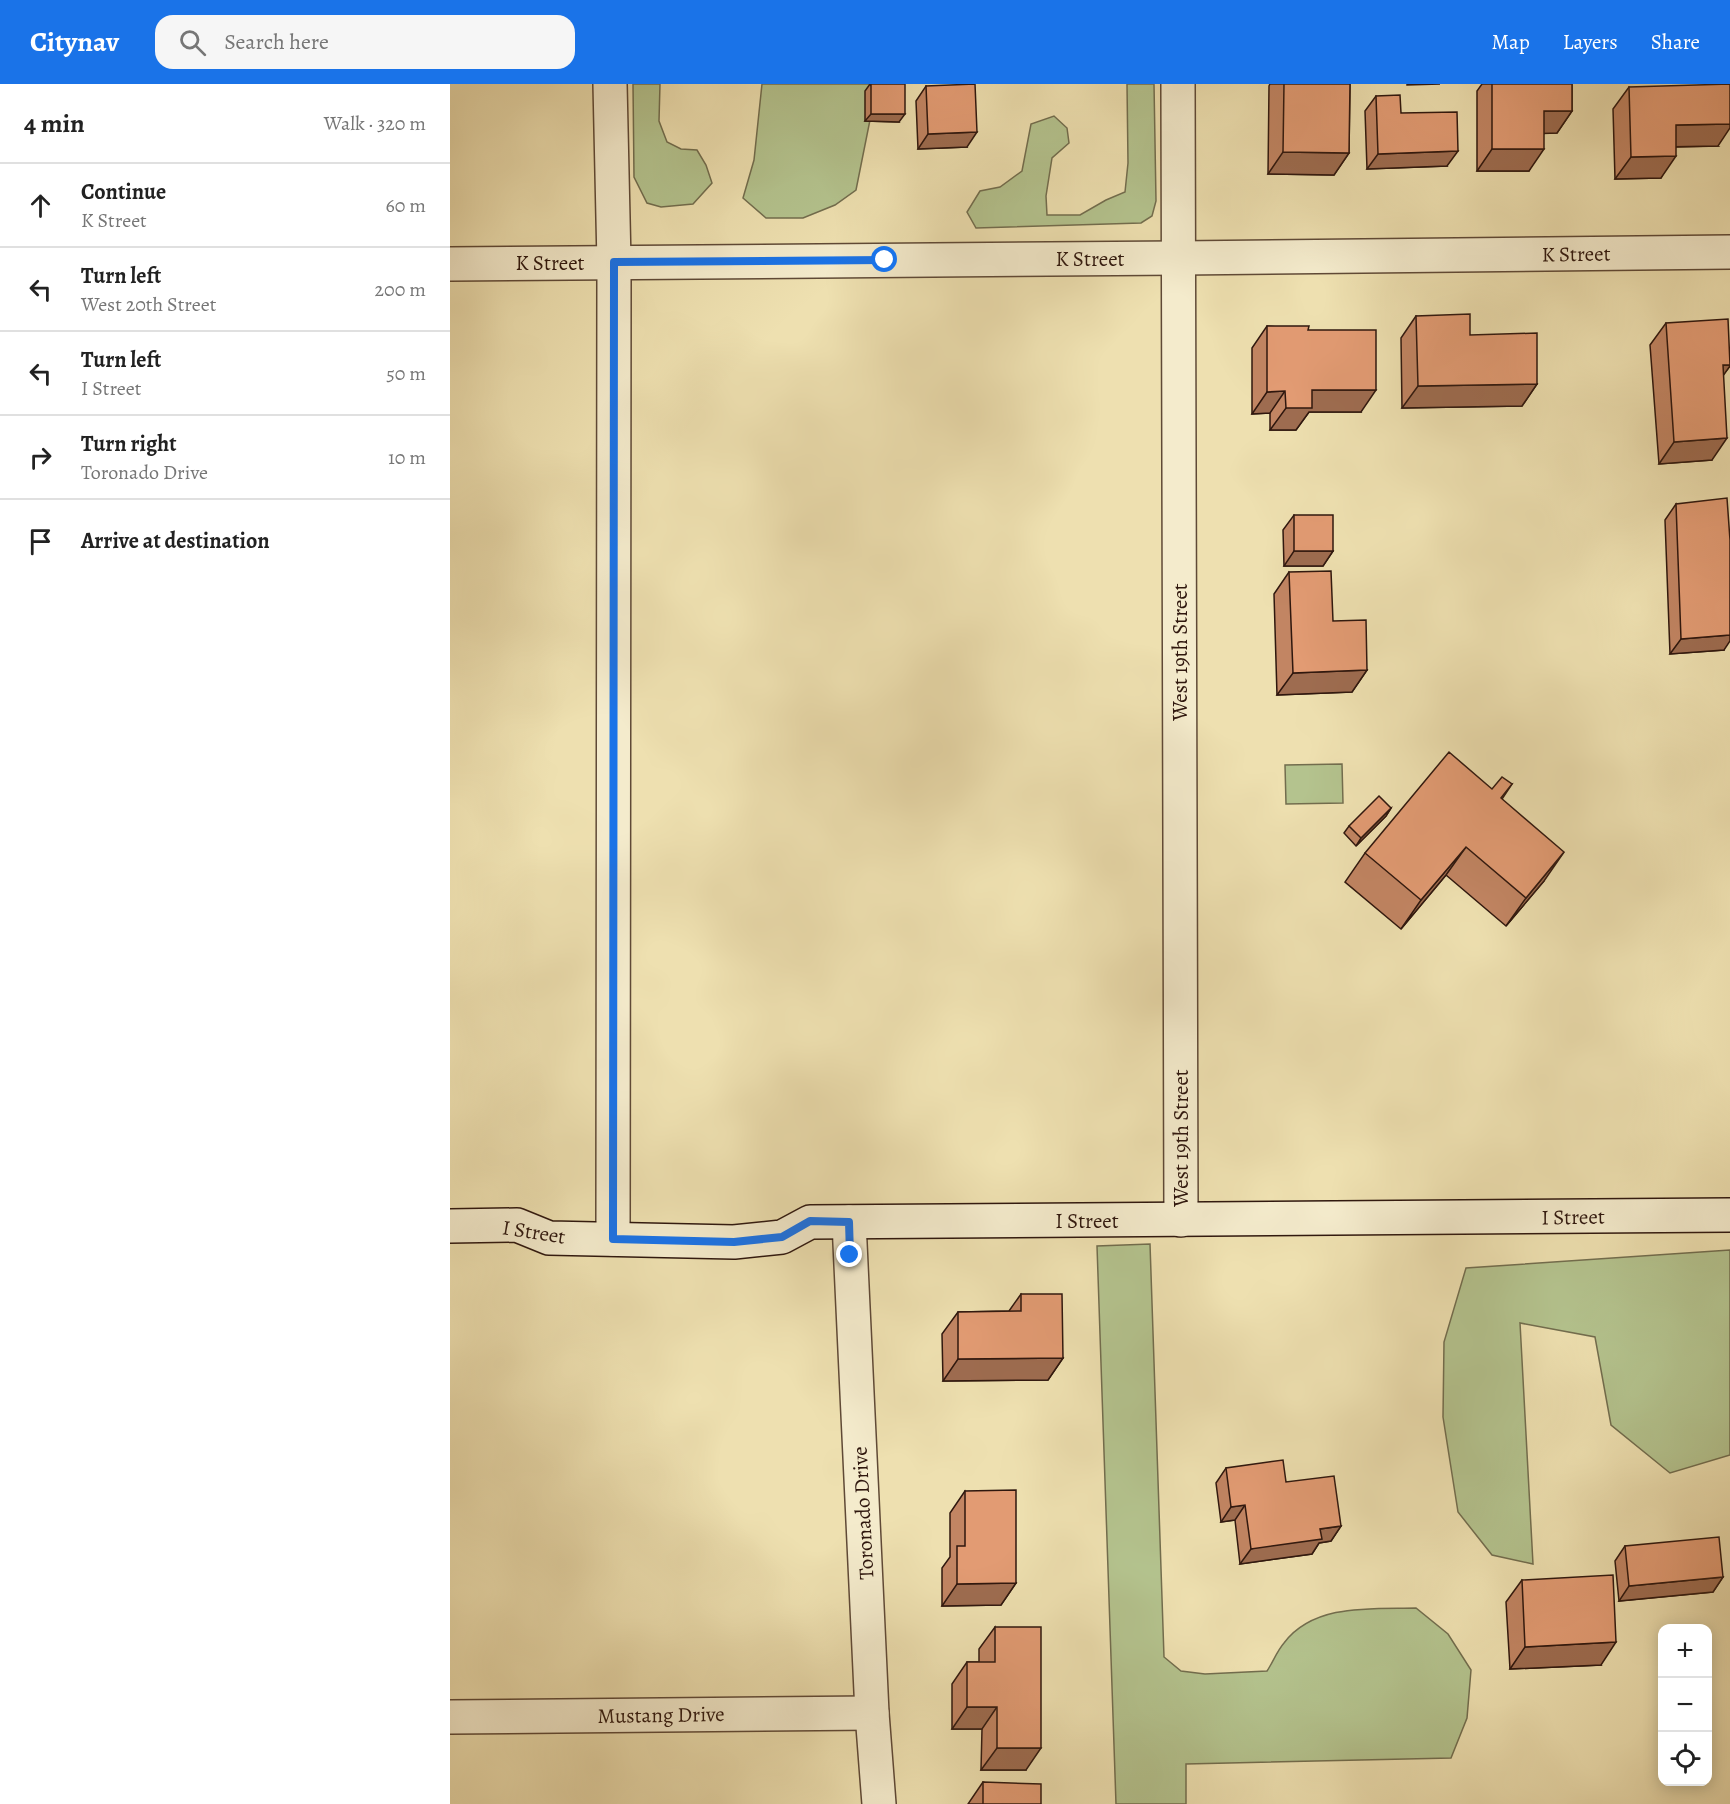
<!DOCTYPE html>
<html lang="en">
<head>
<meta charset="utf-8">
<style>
	body { margin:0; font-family:Alegreya,serif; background:#f6f6f6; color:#222 }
	.controls { position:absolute; right:18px; bottom:18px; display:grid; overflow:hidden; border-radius:12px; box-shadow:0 3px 15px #0003 }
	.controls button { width:54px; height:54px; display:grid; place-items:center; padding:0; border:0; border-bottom:2px solid #e0e0e0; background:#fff; color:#222; font:30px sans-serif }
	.stop { position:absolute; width:18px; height:18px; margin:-14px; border:4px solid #1a73e8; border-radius:50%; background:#fff }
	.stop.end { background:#1a73e8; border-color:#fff; box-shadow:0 2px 6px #0008 }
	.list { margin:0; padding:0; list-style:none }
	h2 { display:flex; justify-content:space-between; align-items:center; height:78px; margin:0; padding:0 24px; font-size:26px }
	h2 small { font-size:20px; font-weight:400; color:#767676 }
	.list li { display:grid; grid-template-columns:39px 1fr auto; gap:18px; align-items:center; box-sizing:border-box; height:84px; padding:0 24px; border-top:2px solid #e0e0e0 }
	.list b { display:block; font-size:22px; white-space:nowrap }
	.list p { margin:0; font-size:20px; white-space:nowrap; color:#767676 }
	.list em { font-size:20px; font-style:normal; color:#767676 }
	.icon { flex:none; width:33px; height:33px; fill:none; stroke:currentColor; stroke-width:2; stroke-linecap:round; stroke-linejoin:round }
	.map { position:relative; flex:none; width:1280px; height:1720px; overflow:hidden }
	header { display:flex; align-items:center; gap:36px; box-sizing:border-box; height:84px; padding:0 30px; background:#1a73e8; color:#fff }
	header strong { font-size:28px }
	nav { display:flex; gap:33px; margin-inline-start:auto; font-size:21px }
	.search { width:420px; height:54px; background:#f6f6f6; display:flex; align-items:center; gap:15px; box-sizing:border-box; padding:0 21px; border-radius:18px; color:#767676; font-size:22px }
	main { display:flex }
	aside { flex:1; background:#fff }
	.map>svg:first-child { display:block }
	.green { fill:#b4c38e; stroke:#726d4e; stroke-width:1.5 }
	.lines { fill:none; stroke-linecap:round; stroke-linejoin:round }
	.street-casing { stroke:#5f4936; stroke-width:36 }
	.secondary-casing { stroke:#2f170e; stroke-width:36 }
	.street { stroke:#f4ebcc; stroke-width:33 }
	.secondary { stroke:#f4ebcc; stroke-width:33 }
	.wall { fill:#c28563; stroke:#2f170e; stroke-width:1.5 }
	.shaded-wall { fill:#9e6c50; stroke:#2f170e; stroke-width:1.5 }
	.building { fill:#e29b73; stroke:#2f170e; stroke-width:1.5 }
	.route { stroke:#1a73e8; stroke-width:8 }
	.labels { text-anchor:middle; stroke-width:4.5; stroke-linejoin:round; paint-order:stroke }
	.street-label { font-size:21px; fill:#2f170e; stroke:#f4ebcc }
</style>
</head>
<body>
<header>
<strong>Citynav</strong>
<div class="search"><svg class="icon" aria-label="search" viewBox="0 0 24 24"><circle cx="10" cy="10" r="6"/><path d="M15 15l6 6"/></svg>Search here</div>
<nav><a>Map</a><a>Layers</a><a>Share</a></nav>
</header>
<main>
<aside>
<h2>4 min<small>Walk · 320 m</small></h2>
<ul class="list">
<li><svg class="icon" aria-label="ahead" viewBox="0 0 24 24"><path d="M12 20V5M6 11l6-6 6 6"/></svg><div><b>Continue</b><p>K Street</p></div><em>60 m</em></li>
<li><svg class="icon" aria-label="left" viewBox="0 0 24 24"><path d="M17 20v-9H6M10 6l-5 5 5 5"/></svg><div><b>Turn left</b><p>West 20th Street</p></div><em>200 m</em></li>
<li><svg class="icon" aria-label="left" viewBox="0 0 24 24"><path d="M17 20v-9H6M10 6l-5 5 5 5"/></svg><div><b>Turn left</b><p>I Street</p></div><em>50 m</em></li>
<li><svg class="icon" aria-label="right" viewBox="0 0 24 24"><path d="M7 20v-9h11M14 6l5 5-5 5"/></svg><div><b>Turn right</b><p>Toronado Drive</p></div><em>10 m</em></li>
<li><svg class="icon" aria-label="arrive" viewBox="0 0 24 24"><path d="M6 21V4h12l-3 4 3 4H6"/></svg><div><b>Arrive at destination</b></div></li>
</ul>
</aside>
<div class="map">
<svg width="1280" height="1720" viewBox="0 0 1280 1720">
	<rect width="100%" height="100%" fill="#eee0b0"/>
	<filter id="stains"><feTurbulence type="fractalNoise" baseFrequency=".00333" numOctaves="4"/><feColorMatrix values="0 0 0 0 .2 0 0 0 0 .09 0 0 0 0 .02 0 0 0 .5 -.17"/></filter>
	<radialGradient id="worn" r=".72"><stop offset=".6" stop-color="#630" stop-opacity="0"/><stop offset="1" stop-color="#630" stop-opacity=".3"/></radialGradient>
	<g class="green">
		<path d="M183 0H210L209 37 217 58 231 65 247 66 256 81 262 99 243 120 211 123 197 119 184 93Z"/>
		<path d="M312 0H423L424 16 406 106 385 121 353 134H316L293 114 304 76Z"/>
		<path d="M677 0H704L706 117 702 132 691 139 526 144 517 128 530 107 550 103 572 87 581 40 604 32 617 44 619 59 602 74 596 112 597 131H630L656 116 675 108 678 79Z"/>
		<path d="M892 680 893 719 836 720 835 681Z"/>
		<path d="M700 1160 714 1573 731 1587 755 1590 817 1587C823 1578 827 1567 834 1559 864 1519 923 1525 966 1524L998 1550 1021 1586 1017 1634 1001 1674 736 1680V1720H666L647 1162Z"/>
		<path d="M1280 1166V1371L1220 1389 1161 1341 1145 1253 1070 1239 1083 1480 1042 1471 1008 1428 993 1333 994 1258 1016 1184Z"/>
	</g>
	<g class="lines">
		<defs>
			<g id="street">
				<path d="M160 0 164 179 163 1155"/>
				<path d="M728 0 731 1136"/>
				<path d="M0 180 730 174 1280 168"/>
				<path d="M399 1138 422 1629 429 1720"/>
				<path d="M0 1633 422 1629"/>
			</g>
			<path id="secondary" d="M0 1142 67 1141 99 1154 284 1158 332 1153 360 1138 1280 1131"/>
		</defs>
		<use href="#street" class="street-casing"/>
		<use href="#secondary" class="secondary-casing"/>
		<use href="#street" class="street"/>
		<use href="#secondary" class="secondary"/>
	</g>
	<g class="wall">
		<path d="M420 0 449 38 415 37V7Z"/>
		<path d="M820 0H900L899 69 884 91 818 90 819 2Z"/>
		<path d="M1032 0H1122V27L1107 49H1094L1079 87H1027V7Z"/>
		<path d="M476 2 517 63 468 65 466 17Z"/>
		<path d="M1179 3 1268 62 1226 63 1211 94 1165 95 1163 25Z"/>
		<path d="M926 12 951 29 997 82 917 85 915 27Z"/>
		<path d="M966 232 1020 251 1087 300 1072 322 952 324 951 254Z"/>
		<path d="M1216 239 1280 282 1273 291 1262 376 1209 380 1200 261Z"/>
		<path d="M817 242 858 246 911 328H859L846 346H820V329L802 330V264Z"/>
		<path d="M1226 420 1274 566 1220 570 1215 436Z"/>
		<path d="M844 431 883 467 873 482H834L833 446Z"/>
		<path d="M839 488 883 537 917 586 902 608 827 611 824 510Z"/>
		<path d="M1062 700 1052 715 1094 797 1056 842 996 791 951 845 895 798 915 769 1042 705Z"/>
		<path d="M941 724 936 732 906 762 894 749 899 742Z"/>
		<path d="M571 1210 613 1274 598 1296 493 1297 492 1250 508 1228 559 1227Z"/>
		<path d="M776 1384 836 1398 891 1442 881 1457 869 1459 862 1470 790 1480 785 1436 771 1438 766 1399Z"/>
		<path d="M515 1407 566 1499 551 1521 492 1522V1484L500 1473V1429Z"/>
		<path d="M1175 1462 1273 1493 1263 1508 1169 1517 1165 1477Z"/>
		<path d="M1072 1496 1151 1581 1060 1585 1056 1518Z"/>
		<path d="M545 1543 576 1686H531L532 1645H502V1600L517 1578H529V1565Z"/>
		<path d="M533 1698 591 1720H518Z"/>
	</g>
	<g class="shaded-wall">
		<path d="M957 0H990L957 1Z"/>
		<path d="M1094 27H1122L1107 49 1079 50Z"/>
		<path d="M421 30H455L449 38 415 37Z"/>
		<path d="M1280 40V44L1268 62 1210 63 1226 41Z"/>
		<path d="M527 48 517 63 468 65 478 50Z"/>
		<path d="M1042 65H1094L1079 87H1027Z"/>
		<path d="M1008 67 997 82 917 85 928 70Z"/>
		<path d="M833 68 899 69 884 91 818 90Z"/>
		<path d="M1226 72 1211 94 1165 95 1181 73Z"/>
		<path d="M1273 281H1280V282L1265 303Z"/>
		<path d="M1087 300 1072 322 952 324 968 302Z"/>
		<path d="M862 306H926L911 328H859L846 346H820L836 324Z"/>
		<path d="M835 307 820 329 802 330 817 308Z"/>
		<path d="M1277 354 1262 376 1209 380 1224 358Z"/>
		<path d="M844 467H883L873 482H834Z"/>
		<path d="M1280 551V557L1274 566 1220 570 1231 555Z"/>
		<path d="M917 586 902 608 827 611 843 589Z"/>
		<path d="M941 724 936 732 906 762 911 754Z"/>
		<path d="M1016 763 996 791 951 845 971 816Z"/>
		<path d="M1114 768 1094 797 1056 842 1076 814Z"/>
		<path d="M613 1274 598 1296 493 1297 508 1275Z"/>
		<path d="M795 1421 785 1436 771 1438 781 1423Z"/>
		<path d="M891 1442 881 1457 869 1459 862 1470 790 1480 801 1465 870 1445Z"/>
		<path d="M1273 1493 1263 1508 1169 1517 1179 1502Z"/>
		<path d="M566 1499 551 1521 492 1522 507 1500Z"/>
		<path d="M1166 1558 1151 1581 1060 1585 1075 1563Z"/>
		<path d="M517 1623H547L532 1645H502Z"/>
		<path d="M547 1664H591L576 1686H531Z"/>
	</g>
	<g class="building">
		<rect x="421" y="0" width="34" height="30"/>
		<path d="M525 0 527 48 478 50 476 2Z"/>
		<path d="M834 0H900L899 69 833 68Z"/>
		<path d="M1042 0H1122V27H1094V65H1042Z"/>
		<path d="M1280 0V40L1226 41V72L1181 73 1179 3Z"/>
		<path d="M950 11 951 29 1007 28 1008 67 928 70 926 12Z"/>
		<path d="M1020 230V251L1087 249V300L968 302 966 232Z"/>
		<path d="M1278 235 1280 281H1273L1277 354 1224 358 1216 239Z"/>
		<path d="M817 242H859L858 246H926V306H862V324H836L835 307 817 308Z"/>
		<path d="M1277 414 1280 456V551L1231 555 1226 420Z"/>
		<rect x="844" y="431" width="39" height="36"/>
		<path d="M881 487 883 537 916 536 917 586 843 589 839 488Z"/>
		<path d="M999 668 1042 705 1052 693 1062 700 1051 714 1114 768 1076 814 1016 763 971 816 915 769Z"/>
		<path d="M929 712 941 724 911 754 899 742Z"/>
		<path d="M571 1210H612L613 1274 508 1275V1228L571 1227Z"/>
		<path d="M833 1376 836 1398 884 1392 891 1442 870 1445 872 1455 801 1465 795 1421 781 1423 776 1384Z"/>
		<path d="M566 1406V1499L507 1500V1462H515V1407Z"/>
		<path d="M1269 1453 1273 1493 1179 1502 1175 1462Z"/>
		<path d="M1163 1491 1166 1558 1075 1563 1072 1496Z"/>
		<path d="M545 1543H591V1664H547V1623H517V1578H545Z"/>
		<path d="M533 1698 591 1700V1720H533Z"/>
	</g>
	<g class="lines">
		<path class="route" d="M400 1171 399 1138 360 1137 332 1153 284 1158 163 1155 164 178 435 176"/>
	</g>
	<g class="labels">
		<g class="street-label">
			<text transform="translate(1126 170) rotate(-1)" y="7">K Street</text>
			<text x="640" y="182">K Street</text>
			<text x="100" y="186">K Street</text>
			<text transform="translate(730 568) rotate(-90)" y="7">West 19th Street</text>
			<text transform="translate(731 1054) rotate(-90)" y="7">West 19th Street</text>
			<text transform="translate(1123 1133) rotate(-1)" y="7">I Street</text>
			<text x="637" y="1144">I Street</text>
			<text transform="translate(84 1148) rotate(9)" y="7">I Street</text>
			<text transform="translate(413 1429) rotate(-93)" y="7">Toronado Drive</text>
			<text transform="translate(211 1631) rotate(-1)" y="7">Mustang Drive</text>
		</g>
	</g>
	<rect width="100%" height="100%" filter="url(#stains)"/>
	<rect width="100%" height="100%" fill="url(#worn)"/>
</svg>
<div class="controls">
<button>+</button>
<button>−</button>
<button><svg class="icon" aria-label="locate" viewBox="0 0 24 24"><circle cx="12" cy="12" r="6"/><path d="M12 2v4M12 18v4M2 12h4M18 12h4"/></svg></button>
</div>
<div class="stop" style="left:435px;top:176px"></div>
<div class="stop end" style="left:400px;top:1171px"></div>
</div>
</main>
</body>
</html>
